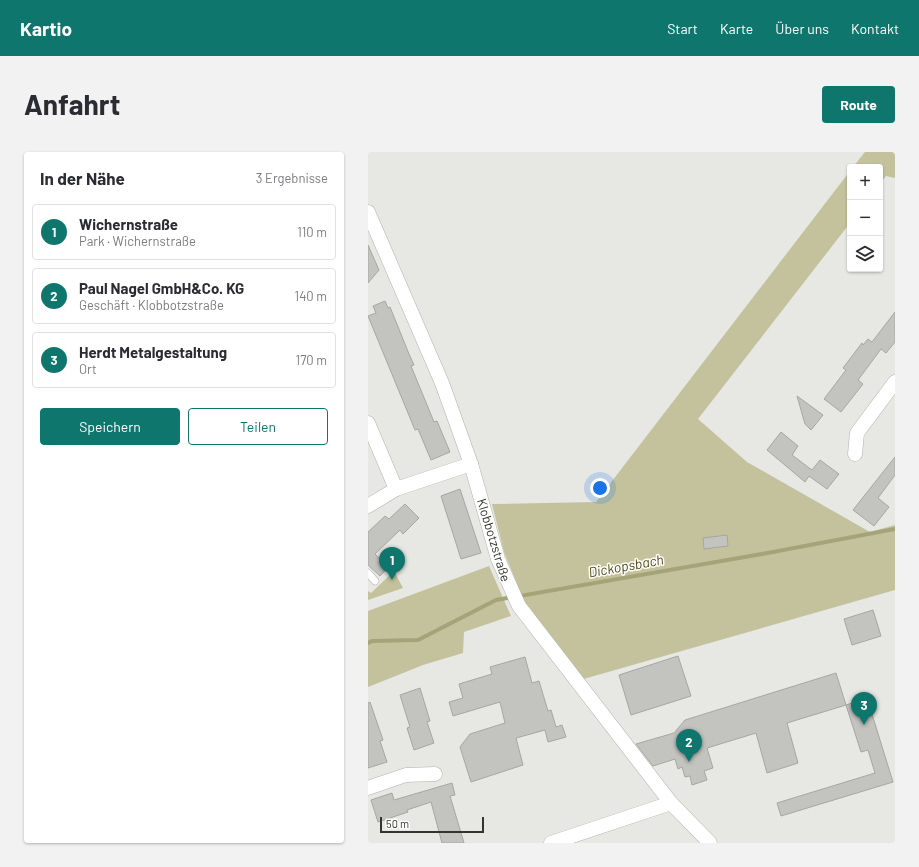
<!DOCTYPE html>
<html lang="de">
<head>
<meta charset="utf-8">
<style>
	body { margin:0; font-family:Barlow,sans-serif; background:#f2f2f3; color:#2b2b33 }
	.controls { position:absolute; right:12px; top:12px; display:grid; overflow:hidden; border-radius:4px; box-shadow:0 1px 3px #0004 }
	.controls button { width:36px; height:36px; display:grid; place-items:center; padding:0; border:0; border-bottom:1px solid #e1e1e2; background:#fff; color:#2b2b33; font:20px sans-serif }
	.scale { position:absolute; left:12px; bottom:10px; width:104px; box-sizing:border-box; padding-left:4px; border:2px solid #343432; border-top:0; font-size:11px; line-height:14px; white-space:nowrap; color:#343432; -webkit-text-stroke:3px #fffffe; paint-order:stroke }
	.you { position:absolute; left:232px; top:336px; width:14px; height:14px; margin:-10px; border:3px solid #fff; border-radius:50%; background:#1a73e8; box-shadow:0 0 0 6px #1a73e833 }
	.badge { display:grid; place-items:center; width:26px; height:26px; border-radius:50%; background:#0f766e; color:#fff; font-size:13px; font-weight:700 }
	.pin { position:absolute; translate:-50% -33px; filter:drop-shadow(0 1px 2px #0008) }
	.pin::after { content:''; position:absolute; top:21px; width:14px; height:12px; background:inherit; clip-path:polygon(0 0,100% 0,50% 100%) }
	.list { margin:0; padding:0; list-style:none }
	h2 { display:flex; justify-content:space-between; align-items:center; height:52px; margin:0; padding:0 16px; font-size:17px }
	h2 small { font-size:13px; font-weight:400; color:#7c7c81 }
	.list li { display:grid; grid-template-columns:26px 1fr auto; gap:12px; align-items:center; box-sizing:border-box; height:56px; margin:0 8px 8px; padding:0 8px; border:1px solid #e1e1e2; border-radius:4px }
	.list b { display:block; font-size:15px; white-space:nowrap }
	.list p { margin:0; font-size:13px; white-space:nowrap; color:#7c7c81 }
	.list em { font-size:13px; font-style:normal; color:#7c7c81 }
	.actions { display:flex; gap:8px; padding:12px 16px }
	.actions a { flex:1; padding:9px 0; border:1px solid #0f766e; border-radius:4px; text-align:center; font-size:14px; color:#0f766e }
	.actions .main { background:#0f766e; color:#fff }
	.icon { flex:none; width:22px; height:22px; fill:none; stroke:currentColor; stroke-width:2; stroke-linecap:round; stroke-linejoin:round }
	.map { position:relative; flex:none; width:527px; height:691px; overflow:hidden; border-radius:4px }
	header { display:flex; align-items:center; gap:24px; box-sizing:border-box; height:56px; padding:0 20px; background:#0f766e; color:#fff }
	header strong { font-size:19px }
	nav { display:flex; gap:22px; margin-inline-start:auto; font-size:14px }
	.intro { display:flex; align-items:center; justify-content:space-between; box-sizing:border-box; height:96px; padding:0 24px }
	h1 { margin:0; font-size:28px }
	.button { padding:10px 18px; border-radius:4px; background:#0f766e; color:#fff; font-size:14px; font-weight:700 }
	main { display:flex; gap:24px; padding:0 24px }
	aside { flex:1; background:#fff; border-radius:4px; box-shadow:0 1px 3px #0004 }
	.map>svg:first-child { display:block }
	.green { fill:#c4c29d }
	.lines { fill:none; stroke-linecap:round; stroke-linejoin:round }
	.stream { stroke:#a5a378; stroke-width:4 }
	.building { fill:#c3c3bf; stroke:#a6a6a2 }
	.service-casing { stroke:#b1b1ad; stroke-width:8 }
	.minor-casing { stroke:#b1b1ad; stroke-width:15 }
	.service { stroke:#fff; stroke-width:7 }
	.minor { stroke:#fff; stroke-width:14 }
	.labels { text-anchor:middle; stroke-width:3; stroke-linejoin:round; paint-order:stroke }
	.street-label { font-size:13px; fill:#343432; stroke:#fffffe }
	.water-label { font-size:14px; font-style:italic; fill:#504c18; stroke:#fffffe }
</style>
</head>
<body>
<header>
<strong>Kartio</strong>
<nav><a>Start</a><a>Karte</a><a>Über uns</a><a>Kontakt</a></nav>
</header>
<div class="intro"><h1>Anfahrt</h1><a class="button">Route</a></div>
<main>
<aside>
<h2>In der Nähe<small>3 Ergebnisse</small></h2>
<ul class="list">
<li><span class="badge">1</span><div><b>Wichernstraße</b><p>Park · Wichernstraße</p></div><em>110 m</em></li>
<li><span class="badge">2</span><div><b>Paul Nagel GmbH&amp;Co. KG</b><p>Geschäft · Klobbotzstraße</p></div><em>140 m</em></li>
<li><span class="badge">3</span><div><b>Herdt Metalgestaltung</b><p>Ort</p></div><em>170 m</em></li>
</ul>
<div class="actions"><a class="main">Speichern</a><a>Teilen</a></div>
</aside>
<div class="map">
<svg width="527" height="691" viewBox="0 0 527 691">
	<rect width="100%" height="100%" fill="#e7e7e3"/>
	<g class="green">
		<path d="M497 0H527V26L518 24 512 32V15H485Z"/>
		<path d="M482 19V71L330 267 379 310 502 380 527 373V438L212 528 159 456 136 400 124 352 228 350Z"/>
		<path d="M121 414 143 464 96 480 95 501 55 513 0 535V459Z"/>
		<path d="M26 419 35 436 0 448V439L3 441Z"/>
	</g>
	<g class="lines">
		<path class="stream" d="M0 491 4 489 50 488 128 448 394 402 527 377"/>
	</g>
	<g class="building">
		<path d="M0 93 11 118 0 131Z"/>
		<path d="M17 149 20 156 22 155 41 202 46 213 43 214 66 270 69 269 82 300 63 308 50 277 47 278 0 164 8 161 5 154Z"/>
		<path d="M527 160V190L518 201 513 197 490 228 495 232 473 260 456 247 478 218 475 216 494 191 495 193 500 187 504 190Z"/>
		<path d="M429 244 455 263 443 278 437 272Z"/>
		<path d="M413 280 430 294 424 303 444 318 452 308 471 322 459 337 441 324 437 330 399 298Z"/>
		<path d="M527 305V323L510 346 521 355 506 374 485 358Z"/>
		<path d="M92 337 113 401 93 407 73 344Z"/>
		<path d="M37 352 51 366 35 382 32 378 7 402 20 415 12 424 0 413V380L17 364 21 367Z"/>
		<path d="M359 383 360 394 336 397 335 386Z"/>
		<path d="M505 458 513 484 484 493 476 467Z"/>
		<path d="M310 504 323 544 263 563 251 523Z"/>
		<path d="M157 505 164 531 171 529 180 559 183 558 188 575 194 573 198 585 180 590 177 578 148 586 155 613 103 630 92 595 102 582 137 571 132 550 85 564 81 550 95 546 91 532 124 522 122 515Z"/>
		<path d="M468 521 478 553 419 571 430 611 399 621 388 581 339 596 345 616 336 619 339 628 324 633 322 624 317 625 314 615 310 617 307 607 285 614 268 592 306 581 317 568Z"/>
		<path d="M52 536 62 569 59 570 66 591 46 598 39 576 42 575 32 543Z"/>
		<path d="M499 546 525 630 413 664 409 651 507 621 500 598 493 600 478 553Z"/>
		<path d="M2 550 15 588 12 589 19 610 0 616V551Z"/>
		<path d="M84 631 87 643 82 644 96 691H74L63 650 39 658 40 660 10 670 3 648 24 641 26 648Z"/>
	</g>
	<g class="lines">
		<defs>
			<path id="service" d="M0 421 7 429"/>
			<g id="minor">
				<path d="M0 60 74 231 103 312 130 407 151 454 303 651 342 691"/>
				<path d="M0 271 28 337"/>
				<path d="M487 302 489 281 527 230"/>
				<path d="M0 354 28 337 103 312"/>
				<path d="M0 636 38 623 67 622"/>
				<path d="M183 691 303 651"/>
			</g>
		</defs>
		<use href="#service" class="service-casing"/>
		<use href="#minor" class="minor-casing"/>
		<use href="#service" class="service"/>
		<use href="#minor" class="minor"/>
	</g>
	<g class="labels">
		<g class="street-label">
			<text transform="translate(126 388) rotate(73)" y="5">Klobbotzstraße</text>
		</g>
		<g class="water-label">
			<text transform="translate(258 414) rotate(-10)" y="5">Dickopsbach</text>
		</g>
	</g>
</svg>
<div class="controls">
<button>+</button>
<button>−</button>
<button><svg class="icon" aria-label="layers" viewBox="0 0 24 24"><path d="M12 4l9 5-9 5-9-5zM3 14l9 5 9-5"/></svg></button>
</div>
<div class="scale">50 m</div>
<div class="you"></div>
<div class="pin badge" style="left:24px;top:428px">1</div>
<div class="pin badge" style="left:321px;top:610px">2</div>
<div class="pin badge" style="left:496px;top:573px">3</div>
</div>
</main>
</body>
</html>
